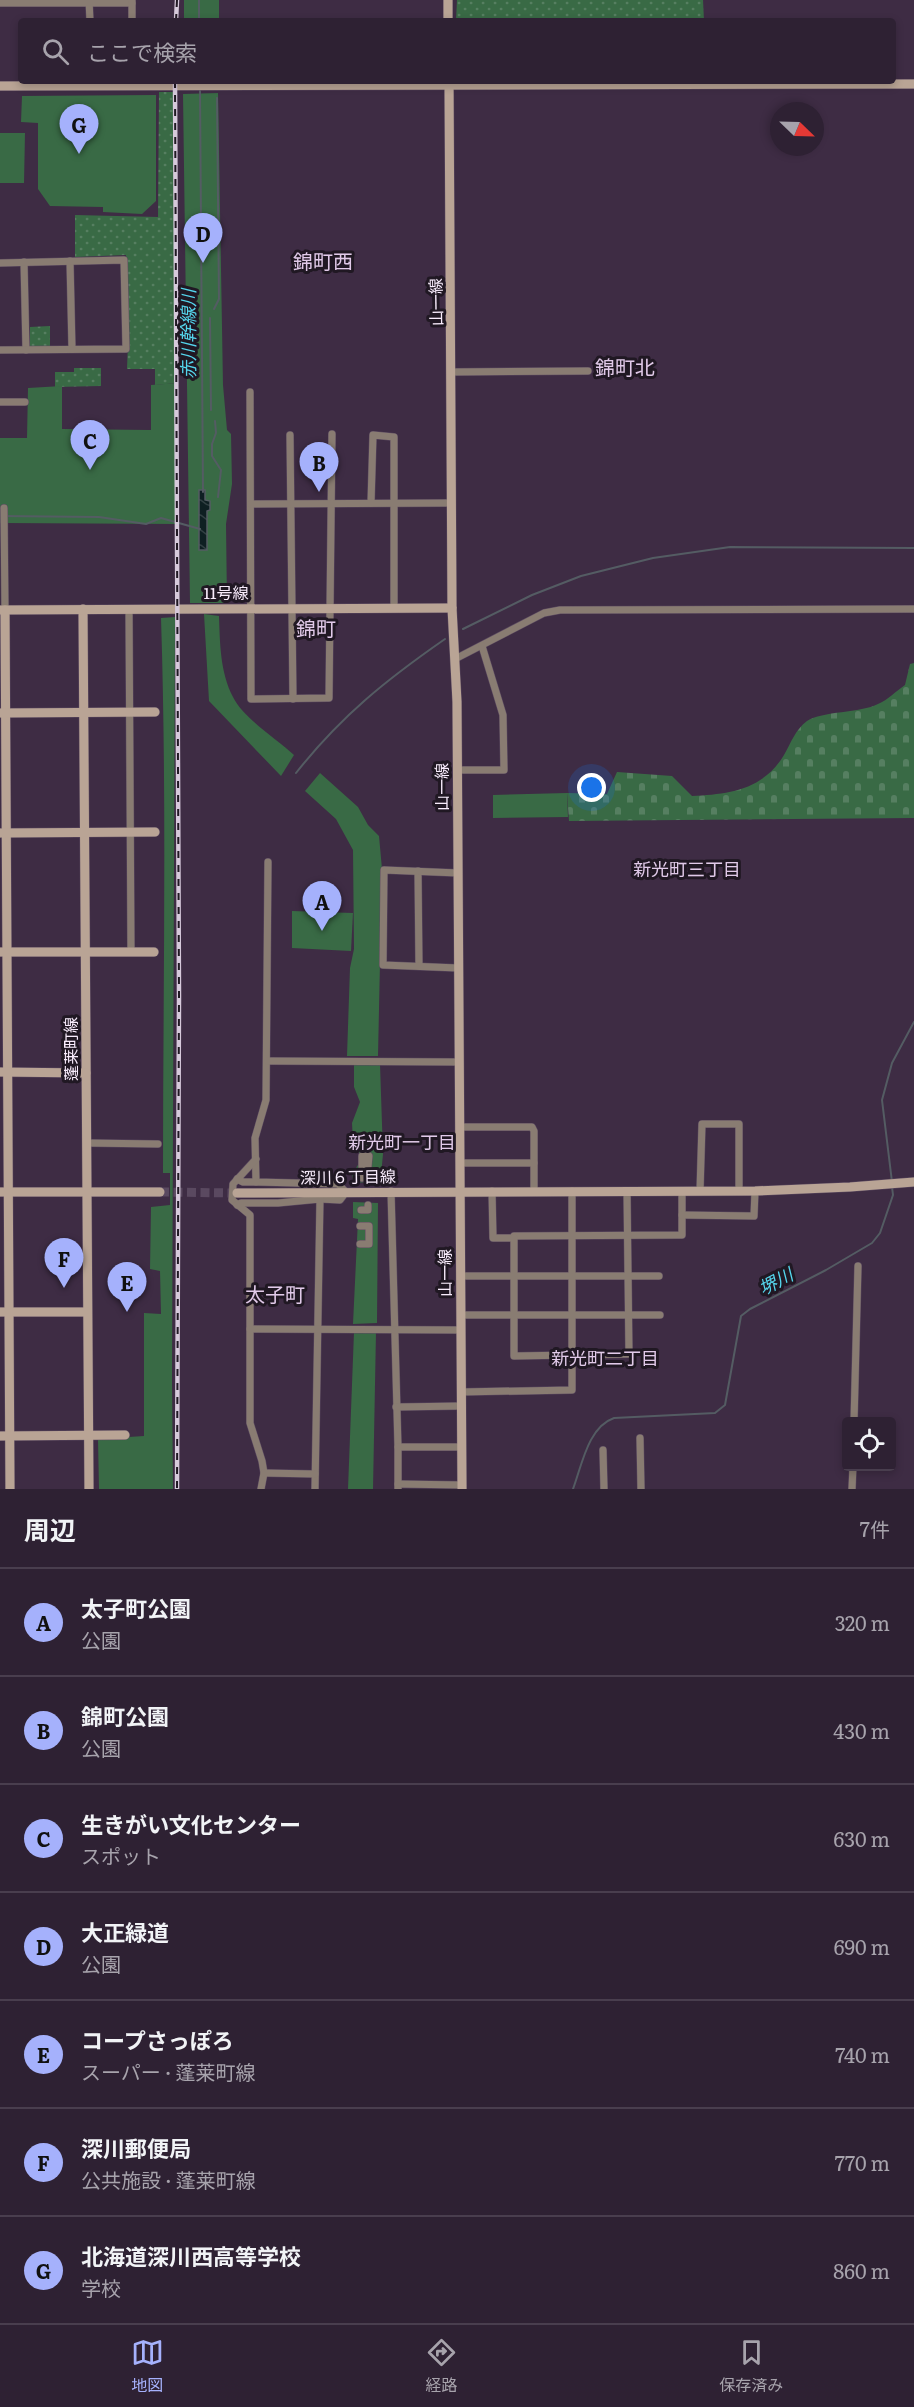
<!DOCTYPE html>
<html lang="ja">
<head>
<meta charset="utf-8">
<style>
	body { margin:0; font-family:Literata,"Noto Sans JP",serif; background:#36293b; color:#f1f3f6 }
	.controls { position:absolute; right:18px; bottom:18px; display:grid; overflow:hidden; border-radius:6px; box-shadow:0 3px 9px #0003 }
	.controls button { width:54px; height:54px; display:grid; place-items:center; padding:0; border:0; border-bottom:2px solid #493e4e; background:#2e2133; color:#f1f3f6; font:30px sans-serif }
	.compass { position:absolute; left:770px; top:102px; width:54px; height:54px; border-radius:50%; background:#2e2133; box-shadow:0 3px 9px #0003; rotate:113deg }
	.you { position:absolute; left:592px; top:788px; width:21px; height:21px; margin:-15px; border:4px solid #fff; border-radius:50%; background:#1a73e8; box-shadow:0 0 0 9px #1a73e833 }
	.badge { display:grid; place-items:center; width:39px; height:39px; border-radius:50%; background:#a5b1fc; color:#111; font-size:20px; font-weight:700 }
	.pin { position:absolute; translate:-50% -50px; filter:drop-shadow(0 2px 3px #0008) }
	.pin::after { content:''; position:absolute; top:32px; width:21px; height:18px; background:inherit; clip-path:polygon(0 0,100% 0,50% 100%) }
	.list { margin:0; padding:0; list-style:none }
	h2 { display:flex; justify-content:space-between; align-items:center; height:78px; margin:0; padding:0 24px; font-size:26px }
	h2 small { font-size:20px; font-weight:400; color:#a7a3ac }
	.list li { display:grid; grid-template-columns:39px 1fr auto; gap:18px; align-items:center; box-sizing:border-box; height:108px; padding:0 24px; border-top:2px solid #493e4e }
	.list b { display:block; font-size:22px; white-space:nowrap }
	.list p { margin:0; font-size:20px; white-space:nowrap; color:#a7a3ac }
	.list em { font-size:20px; font-style:normal; color:#a7a3ac }
	.icon { flex:none; width:33px; height:33px; fill:none; stroke:currentColor; stroke-width:2; stroke-linecap:round; stroke-linejoin:round }
	.map { position:relative; flex:none; width:914px; height:1489px; overflow:hidden }
	.search { position:absolute; background:#2e2133; box-shadow:0 3px 9px #0003; left:18px; right:18px; top:18px; height:66px; display:flex; align-items:center; gap:15px; box-sizing:border-box; padding:0 21px; border-radius:6px; color:#a7a3ac; font-size:22px }
	.sheet { height:834px; background:#2e2133 }
	nav { display:flex; justify-content:space-around; align-items:center; box-sizing:border-box; height:84px; border-top:2px solid #493e4e; background:#2e2133; font-size:16px; color:#a7a3ac }
	nav a { display:grid; justify-items:center; gap:3px }
	nav .on { color:#a5b1fc }
	.map>svg:first-child { display:block }
	.grass { fill:url(#grass-dots) }
	.cemetery { fill:url(#cemetery-stones) }
	.green { fill:#396a45 }
	.water { fill:url(#water-waves); stroke:#545c63; stroke-width:1.5 }
	.lines { fill:none; stroke-linecap:round; stroke-linejoin:round }
	.stream { stroke:#545c63; stroke-width:2 }
	.secondary-tunnel { stroke:#5a4960; stroke-width:9; stroke-dasharray:9 4.5; stroke-linecap:butt }
	.street-casing { stroke:#5c4b61; stroke-width:8 }
	.secondary-casing { stroke:#5c4b61; stroke-width:10 }
	.street { stroke:#897c72; stroke-width:7 }
	.secondary { stroke:#b9a495; stroke-width:9 }
	.rail-casing { stroke:#d6c9db; stroke-width:4.5 }
	.rail { stroke:#201823; stroke-width:2; stroke-dasharray:7; stroke-linecap:butt }
	.labels { text-anchor:middle; stroke-width:6; stroke-linejoin:round; paint-order:stroke }
	.street-label { font-size:16px; fill:#f8ecfc; stroke:#201823 }
	.water-label { font-size:18px; font-style:italic; fill:#55d6ed; stroke:#201823 }
	.neighbourhood-label { font-size:18px; fill:#e1cae9; stroke:#201823 }
	.quarter-label { font-size:20px; fill:#e1cae9; stroke:#201823 }
</style>
</head>
<body>
<div class="map">
<svg width="914" height="1489" viewBox="0 0 914 1489">
	<defs>
		<pattern id="grass-dots" width="8" height="8" patternUnits="userSpaceOnUse" patternTransform="scale(1.5)"><rect width="8" height="8" fill="#396a45"/><path d="M2 2h.1M6 6h.1" fill="none" stroke="#567f61" stroke-width="1.8" stroke-linecap="round"/></pattern>
		<pattern id="cemetery-stones" width="16" height="16" patternUnits="userSpaceOnUse" patternTransform="scale(1.5)"><rect width="16" height="16" fill="#396a45"/><path d="M2 7V4a2 2 0 0 1 4 0v3zM10 15v-3a2 2 0 0 1 4 0v3z" fill="#567f61"/></pattern>
		<pattern id="water-waves" width="16" height="10" patternUnits="userSpaceOnUse" patternTransform="scale(1.5)"><rect width="16" height="10" fill="#0e1f22"/><path d="M0 5q4-4 8 0t8 0" fill="none" stroke="#324043"/></pattern>
	</defs>
	<rect width="100%" height="100%" fill="#3e2c44"/>
	<g class="grass">
		<path d="M457 0H703L704 21H456Z"/>
		<path d="M159 92H176L178 383 155 385V369H127L129 317 126 255 75 257V215L158 217Z"/>
		<path d="M50 326V346H30V327Z"/>
		<path d="M74 368H101V386L55 387V372H74Z"/>
	</g>
	<path class="cemetery" d="M914 663V818L569 821 567 793 607 794 617 772 672 776 692 796C729 794 763 790 784 755 791 743 795 730 807 721 822 711 861 713 878 704 888 700 896 691 905 685L910 664Z"/>
	<g class="green">
		<rect x="184" y="0" width="35" height="21"/>
		<path d="M218 93 223 385 227 430 231 434 232 484 226 524 227 603H190L183 94Z"/>
		<path d="M156 95V201L142 214 103 212V207L50 206 38 189V123L21 122 22 96Z"/>
		<path d="M0 133H25L24 183H0Z"/>
		<path d="M178 383V524L0 523V438H27L28 388 62 386V429L151 430V385Z"/>
		<path d="M204 614 219 616C220 643 220 672 233 697 244 719 276 738 294 755L281 776 209 701Z"/>
		<path d="M175 617 172 1380 173 1489H99L98 1439 144 1436V1313L161 1314 160 1271 150 1269 151 1207 170 1205V1173H163C163 988 167 803 161 618Z"/>
		<path d="M320 773 358 807 368 825 379 836 382 869 378 1056H347L350 968 354 949 353 850 336 819 305 791Z"/>
		<path d="M567 793 568 817 493 818V795Z"/>
		<path d="M292 911 353 913 351 951 292 948Z"/>
		<path d="M380 1064 383 1154 380 1186 368 1182 354 1183 352 1175 359 1163V1146L353 1142 352 1123 360 1102 354 1087V1065Z"/>
		<path d="M353 1202 378 1203 377 1323 353 1324 358 1219 353 1218Z"/>
		<path d="M354 1332H376L373 1489H348Z"/>
	</g>
	<path class="water" d="M199 490H205V500L210 501V510L207 511V550H199Z"/>
	<g class="lines">
		<g class="stream">
			<path d="M199 0V21"/>
			<path d="M200 90 203 492"/>
			<path d="M214 309 219 299 217 98"/>
			<path d="M210 318 211 410"/>
			<path d="M215 421 216 433 212 444V456L221 470 218 497"/>
			<path d="M0 516 99 517 146 524 161 518 200 529"/>
			<path d="M463 629 532 595 581 576 653 558 730 547 914 548"/>
			<path d="M296 773C341 716 386 680 445 639"/>
			<path d="M892 1182 882 1100 892 1063 914 1022"/>
			<path d="M573 1489C582 1465 588 1427 614 1418L715 1413 725 1405 741 1316 750 1309 826 1270 872 1243 880 1233 893 1195 892 1187"/>
		</g>
		<path class="secondary-tunnel" d="M160 1192 237 1193"/>
		<defs>
			<g id="street">
				<path d="M89 0 90 21"/>
				<path d="M0 3H132V0"/>
				<path d="M132 3V21"/>
				<path d="M70 261 72 349"/>
				<path d="M24 262 26 350"/>
				<path d="M0 263 124 260 126 349 0 350"/>
				<path d="M451 372 588 371"/>
				<path d="M250 392 251 699 329 698 332 434"/>
				<path d="M0 402H25"/>
				<path d="M290 435 293 699"/>
				<path d="M371 503 373 435 394 437V608"/>
				<path d="M251 504 451 503"/>
				<path d="M4 508 5 610"/>
				<path d="M129 609 131 952"/>
				<path d="M455 659 544 613 560 610 914 609"/>
				<path d="M457 770H504L503 715 482 646"/>
				<path d="M268 862 266 1100 255 1138 256 1182 338 1184 346 1192 340 1200 320 1199"/>
				<path d="M418 871 419 966"/>
				<path d="M458 873 384 870 383 965 458 968"/>
				<path d="M268 1061 459 1062"/>
				<path d="M460 1127H532L534 1131V1191"/>
				<path d="M87 1143 158 1144"/>
				<path d="M256 1159 233 1184 232 1200 250 1215V1423L262 1461 264 1473 261 1489"/>
				<path d="M460 1163H534"/>
				<path d="M362 1178V1156H369L367 1178"/>
				<path d="M237 1179 243 1182H256"/>
				<path d="M391 1191 398 1447H461"/>
				<path d="M492 1191 493 1238H514V1236L682 1235V1191"/>
				<path d="M700 1191 702 1124H739V1191"/>
				<path d="M237 1205 241 1203H278L320 1199 315 1489"/>
				<path d="M361 1210H368V1205"/>
				<path d="M682 1215 754 1216 755 1191"/>
				<path d="M514 1238V1356L629 1354 627 1191"/>
				<path d="M360 1244H369V1226H360"/>
				<path d="M461 1276H659"/>
				<path d="M461 1315H660"/>
				<path d="M250 1329 461 1330"/>
				<path d="M461 1392 572 1390V1191"/>
				<path d="M396 1407 461 1406"/>
				<path d="M854 1422 858 1266"/>
				<path d="M640 1438 641 1489"/>
				<path d="M398 1447V1489"/>
				<path d="M603 1450 604 1489"/>
				<path d="M264 1473 315 1474"/>
				<path d="M398 1484 462 1485"/>
				<path d="M852 1489 853 1466"/>
			</g>
			<g id="secondary">
				<path d="M448 0V21"/>
				<path d="M449 81 452 608 457 702 462 1489"/>
				<path d="M0 86 914 84"/>
				<path d="M83 609 89 1489"/>
				<path d="M0 610 452 608"/>
				<path d="M5 610 10 1489"/>
				<path d="M1 713 155 712"/>
				<path d="M0 833 155 832"/>
				<path d="M0 952H154"/>
				<path d="M0 1072 86 1073"/>
				<path d="M0 1192H160"/>
				<path d="M237 1193 755 1191 850 1187 914 1182"/>
				<path d="M0 1312H87"/>
				<path d="M0 1436 125 1435"/>
			</g>
		</defs>
		<use href="#street" class="street-casing"/>
		<use href="#secondary" class="secondary-casing"/>
		<use href="#street" class="street"/>
		<use href="#secondary" class="secondary"/>
		<defs>
			<g id="rail">
				<path d="M176 21 177 0"/>
				<path d="M175 81 179 996 177 1489"/>
			</g>
		</defs>
		<use href="#rail" class="rail-casing"/>
		<use href="#rail" class="rail"/>
	</g>
	<g class="labels">
		<g class="street-label">
			<text transform="translate(436 302) rotate(-91)" y="6">山一線</text>
			<text x="226" y="599">11号線</text>
			<text transform="translate(442 787) rotate(-90)" y="6">山一線</text>
			<text transform="translate(71 1049) rotate(-90)" y="6">蓬莱町線</text>
			<text transform="translate(348 1177) rotate(-1)" y="6">深川６丁目線</text>
			<text transform="translate(445 1273) rotate(-90)" y="6">山一線</text>
		</g>
		<g class="water-label">
			<text transform="translate(189 334) rotate(-90)" y="6">赤川幹線川</text>
			<text transform="translate(776 1282) rotate(-28)" y="6">堺川</text>
		</g>
		<g class="neighbourhood-label">
			<text x="687" y="876">新光町三丁目</text>
			<text x="402" y="1149">新光町一丁目</text>
			<text x="605" y="1365">新光町二丁目</text>
		</g>
		<g class="quarter-label">
			<text x="323" y="269">錦町西</text>
			<text x="625" y="375">錦町北</text>
			<text x="316" y="636">錦町</text>
			<text x="275" y="1302">太子町</text>
		</g>
	</g>
</svg>
<div class="controls">
<button><svg class="icon" aria-label="locate" viewBox="0 0 24 24"><circle cx="12" cy="12" r="6"/><path d="M12 2v4M12 18v4M2 12h4M18 12h4"/></svg></button>
</div>
<svg class="compass" viewBox="-18 -18 36 36"><path d="M0-13l5 13h-10z" fill="#e53935"/><path d="M0 13l5-13h-10z" fill="#a7a3ac"/></svg>
<div class="you"></div>
<div class="pin badge" style="left:322px;top:931px">A</div>
<div class="pin badge" style="left:319px;top:492px">B</div>
<div class="pin badge" style="left:90px;top:470px">C</div>
<div class="pin badge" style="left:203px;top:263px">D</div>
<div class="pin badge" style="left:127px;top:1312px">E</div>
<div class="pin badge" style="left:64px;top:1288px">F</div>
<div class="pin badge" style="left:79px;top:154px">G</div>
<div class="search"><svg class="icon" aria-label="search" viewBox="0 0 24 24"><circle cx="10" cy="10" r="6"/><path d="M15 15l6 6"/></svg>ここで検索</div>
</div>
<section class="sheet">
<h2>周辺<small>7件</small></h2>
<ul class="list">
<li><span class="badge">A</span><div><b>太子町公園</b><p>公園</p></div><em>320 m</em></li>
<li><span class="badge">B</span><div><b>錦町公園</b><p>公園</p></div><em>430 m</em></li>
<li><span class="badge">C</span><div><b>生きがい文化センター</b><p>スポット</p></div><em>630 m</em></li>
<li><span class="badge">D</span><div><b>大正緑道</b><p>公園</p></div><em>690 m</em></li>
<li><span class="badge">E</span><div><b>コープさっぽろ</b><p>スーパー · 蓬莱町線</p></div><em>740 m</em></li>
<li><span class="badge">F</span><div><b>深川郵便局</b><p>公共施設 · 蓬莱町線</p></div><em>770 m</em></li>
<li><span class="badge">G</span><div><b>北海道深川西高等学校</b><p>学校</p></div><em>860 m</em></li>
</ul>
</section>
<nav>
<a class="on"><svg class="icon" aria-label="map" viewBox="0 0 24 24"><path d="M3 6l6-2 6 2 6-2v14l-6 2-6-2-6 2zM9 4v14M15 6v14"/></svg>地図</a>
<a><svg class="icon" aria-label="directions" viewBox="0 0 24 24"><path d="M12 3l9 9-9 9-9-9zM9 14v-3h6M13 9l2 2-2 2"/></svg>経路</a>
<a><svg class="icon" aria-label="saved" viewBox="0 0 24 24"><path d="M7 4h10v16l-5-4-5 4z"/></svg>保存済み</a>
</nav>
</body>
</html>
